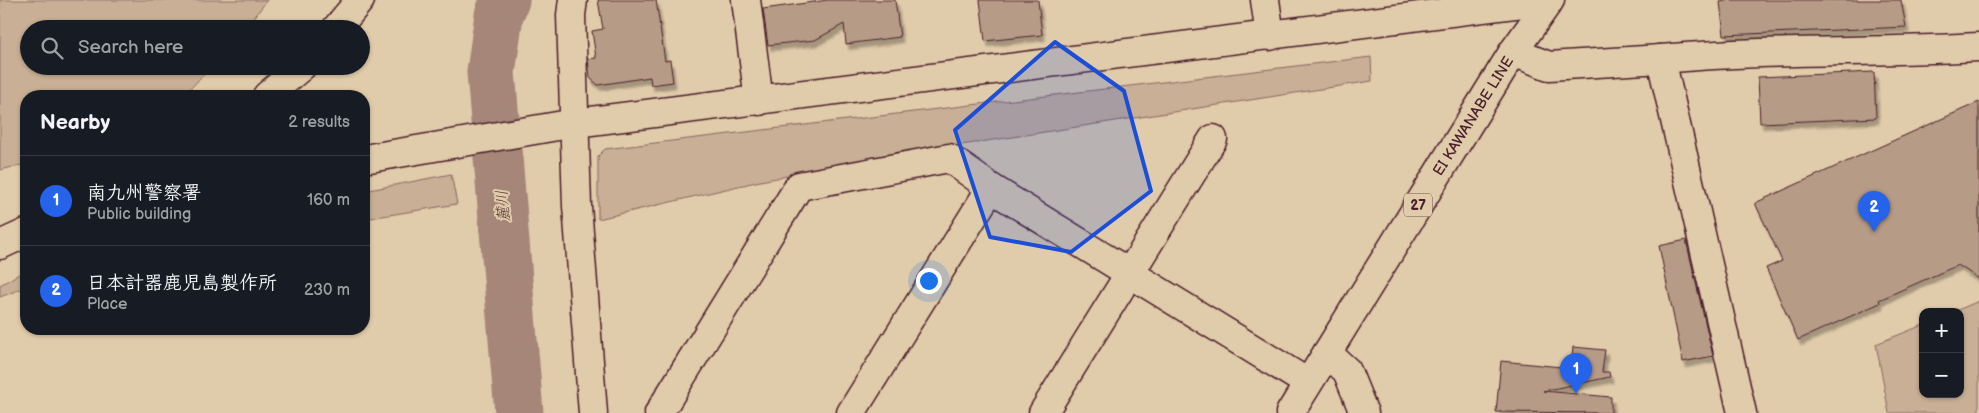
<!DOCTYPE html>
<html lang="en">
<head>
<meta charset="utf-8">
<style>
	body { margin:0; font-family:"Balsamiq Sans","Klee One",sans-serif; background:#20242c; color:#f1f3f6 }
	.controls { position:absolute; right:15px; bottom:15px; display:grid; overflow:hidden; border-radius:10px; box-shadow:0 1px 4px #0004 }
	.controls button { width:45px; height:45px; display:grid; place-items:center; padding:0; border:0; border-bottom:1px solid #363941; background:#171b24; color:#f1f3f6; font:25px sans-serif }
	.you { position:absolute; left:928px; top:280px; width:18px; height:18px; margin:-12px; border:4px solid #fff; border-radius:50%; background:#1a73e8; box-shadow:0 0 0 8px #1a73e833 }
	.badge { display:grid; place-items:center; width:32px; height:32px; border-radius:50%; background:#2563eb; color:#fff; font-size:16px; font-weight:700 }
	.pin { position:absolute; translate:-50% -41px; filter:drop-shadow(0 1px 2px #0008) }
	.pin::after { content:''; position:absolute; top:26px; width:18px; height:15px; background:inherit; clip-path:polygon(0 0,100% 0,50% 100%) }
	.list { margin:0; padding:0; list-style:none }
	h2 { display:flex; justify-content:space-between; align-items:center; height:65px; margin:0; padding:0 20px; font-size:21px }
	h2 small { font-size:16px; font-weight:400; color:#9ea1a6 }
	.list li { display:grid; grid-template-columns:32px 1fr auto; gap:15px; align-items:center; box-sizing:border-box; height:90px; padding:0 20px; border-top:1px solid #363941 }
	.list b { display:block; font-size:19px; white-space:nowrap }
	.list p { margin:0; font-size:16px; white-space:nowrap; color:#9ea1a6 }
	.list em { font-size:16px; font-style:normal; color:#9ea1a6 }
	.icon { flex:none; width:28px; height:28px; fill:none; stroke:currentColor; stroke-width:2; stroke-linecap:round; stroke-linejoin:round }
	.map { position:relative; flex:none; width:1979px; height:413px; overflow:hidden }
	.search { position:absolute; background:#171b24; box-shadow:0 1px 4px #0004; left:20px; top:20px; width:350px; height:55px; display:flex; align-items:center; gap:12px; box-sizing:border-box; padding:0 18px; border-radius:28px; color:#9ea1a6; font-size:19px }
	.panel { position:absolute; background:#171b24; box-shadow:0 1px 4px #0004; left:20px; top:90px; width:350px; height:245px; border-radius:20px }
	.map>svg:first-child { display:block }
	.green { fill:#c8af95; stroke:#896760 }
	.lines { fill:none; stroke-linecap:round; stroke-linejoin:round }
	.river { stroke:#a58678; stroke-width:49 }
	.building { fill:#b69b87; stroke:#4a1f2b; filter:url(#shadow) }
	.street-casing { stroke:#4a1f2b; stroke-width:31 }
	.secondary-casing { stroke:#4a1f2b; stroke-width:31 }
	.primary-casing { stroke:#4a1f2b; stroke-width:31 }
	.street { stroke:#e0cbaa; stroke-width:28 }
	.secondary { stroke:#e0cbaa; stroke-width:28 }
	.primary { stroke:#e0cbaa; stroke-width:28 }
	.marked { fill:#1d4ed8; fill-opacity:0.2; stroke:#1d4ed8; stroke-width:4; stroke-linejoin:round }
	.labels { text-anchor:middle; stroke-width:4; stroke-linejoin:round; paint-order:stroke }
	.shield { fill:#e0cbaa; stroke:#775351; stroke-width:1 }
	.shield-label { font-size:14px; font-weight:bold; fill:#4a1f2b }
	.street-label { font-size:15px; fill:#4a1f2b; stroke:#e0cbaa }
	.water-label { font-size:16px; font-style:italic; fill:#5c343a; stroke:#e0cbaa }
</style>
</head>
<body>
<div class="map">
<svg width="1979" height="413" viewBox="0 0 1979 413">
	<defs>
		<filter id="shadow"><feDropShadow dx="3" dy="5.5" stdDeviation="1" flood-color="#0004"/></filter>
	</defs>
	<rect width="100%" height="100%" fill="#e0cbaa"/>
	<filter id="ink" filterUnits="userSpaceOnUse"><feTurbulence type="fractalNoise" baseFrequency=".02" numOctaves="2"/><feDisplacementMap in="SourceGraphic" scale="10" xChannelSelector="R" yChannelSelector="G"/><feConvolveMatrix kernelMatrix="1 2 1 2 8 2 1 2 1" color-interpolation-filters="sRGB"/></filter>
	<g filter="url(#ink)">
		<g class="green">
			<path d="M0 0H267L246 29H29V66H212L183 96H26V164L0 170Z"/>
			<path d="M1371 57 1372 81 955 146 760 181 598 219V156L605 149Z"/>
			<path d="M451 174 457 204 364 219V191Z"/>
			<path d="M26 270V287L0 297V285Z"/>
			<path d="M1979 301V413H1889L1876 344 1923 325V394H1960V312H1953Z"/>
		</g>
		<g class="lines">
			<path class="river" d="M505 0 499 15 491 72 519 413"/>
		</g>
		<g class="building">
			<path d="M598 0H656L665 61 670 60 673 82 651 85 650 77 598 85 590 78 588 59 596 58 592 31 603 29Z"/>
			<path d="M828 0H895L900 37 846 44 844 24 815 40 768 45 763 9Z"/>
			<path d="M980 0H1038L1042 35 985 41Z"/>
			<path d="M1732 0H1901L1906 27 1724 35 1720 2Z"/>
			<path d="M1874 72 1876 118 1760 123 1758 77Z"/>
			<path d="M1979 102V279L1958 265 1879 300 1880 303 1798 340 1766 268 1782 261 1755 203Z"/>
			<path d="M1686 240 1713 356 1683 362 1659 246Z"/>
			<path d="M1573 347 1605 350 1602 372H1609L1610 377 1543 391 1611 397V413L1496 412 1501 361 1571 368Z"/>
		</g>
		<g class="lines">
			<defs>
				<g id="street">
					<path d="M573 0 571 15 577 206 593 413"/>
					<path d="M746 0 759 101"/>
					<path d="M1265 0 1270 36"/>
					<path d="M1513 52 1549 66 1661 59 1742 413"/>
					<path d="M1661 59C1767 49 1873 53 1979 47"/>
					<path d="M1327 353 1347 371 1364 413"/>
					<path d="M659 413 799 186 949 158 991 188 1308 383"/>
					<path d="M851 413 991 188"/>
					<path d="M1043 413 1213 139"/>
				</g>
				<path id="secondary" d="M364 159 575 123 1546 0"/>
				<g id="primary">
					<path d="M336 29 360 0"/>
					<path d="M267 96 302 66"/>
					<path d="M0 245 26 233"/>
					<path d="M1290 413 1513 52 1550 0"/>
				</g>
			</defs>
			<use href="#street" class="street-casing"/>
			<use href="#secondary" class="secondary-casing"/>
			<use href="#primary" class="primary-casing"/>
			<use href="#street" class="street"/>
			<use href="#secondary" class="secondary"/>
			<use href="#primary" class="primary"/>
		</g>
	</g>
	<path class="marked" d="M1055 42 1124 91 1151 191 1071 252 990 237 955 130Z"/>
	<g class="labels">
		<rect class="shield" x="1404" y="193.5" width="28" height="23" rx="4"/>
		<g class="shield-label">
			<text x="1418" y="210">27</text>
		</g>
		<g class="street-label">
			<text transform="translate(1473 116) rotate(-58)" y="5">EI KAWANABE LINE</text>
		</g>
		<g class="water-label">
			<text transform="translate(502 206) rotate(-95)" y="6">麓川</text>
		</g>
	</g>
</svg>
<div class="controls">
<button>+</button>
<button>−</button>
</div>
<div class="you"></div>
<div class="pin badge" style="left:1576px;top:394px">1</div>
<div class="pin badge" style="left:1874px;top:232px">2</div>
<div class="search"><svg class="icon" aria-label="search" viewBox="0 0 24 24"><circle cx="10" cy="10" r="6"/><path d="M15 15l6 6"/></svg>Search here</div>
<section class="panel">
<h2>Nearby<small>2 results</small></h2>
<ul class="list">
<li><span class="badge">1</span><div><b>南九州警察署</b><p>Public building</p></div><em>160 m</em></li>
<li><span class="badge">2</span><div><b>日本計器鹿児島製作所</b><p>Place</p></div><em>230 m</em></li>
</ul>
</section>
</div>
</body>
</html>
